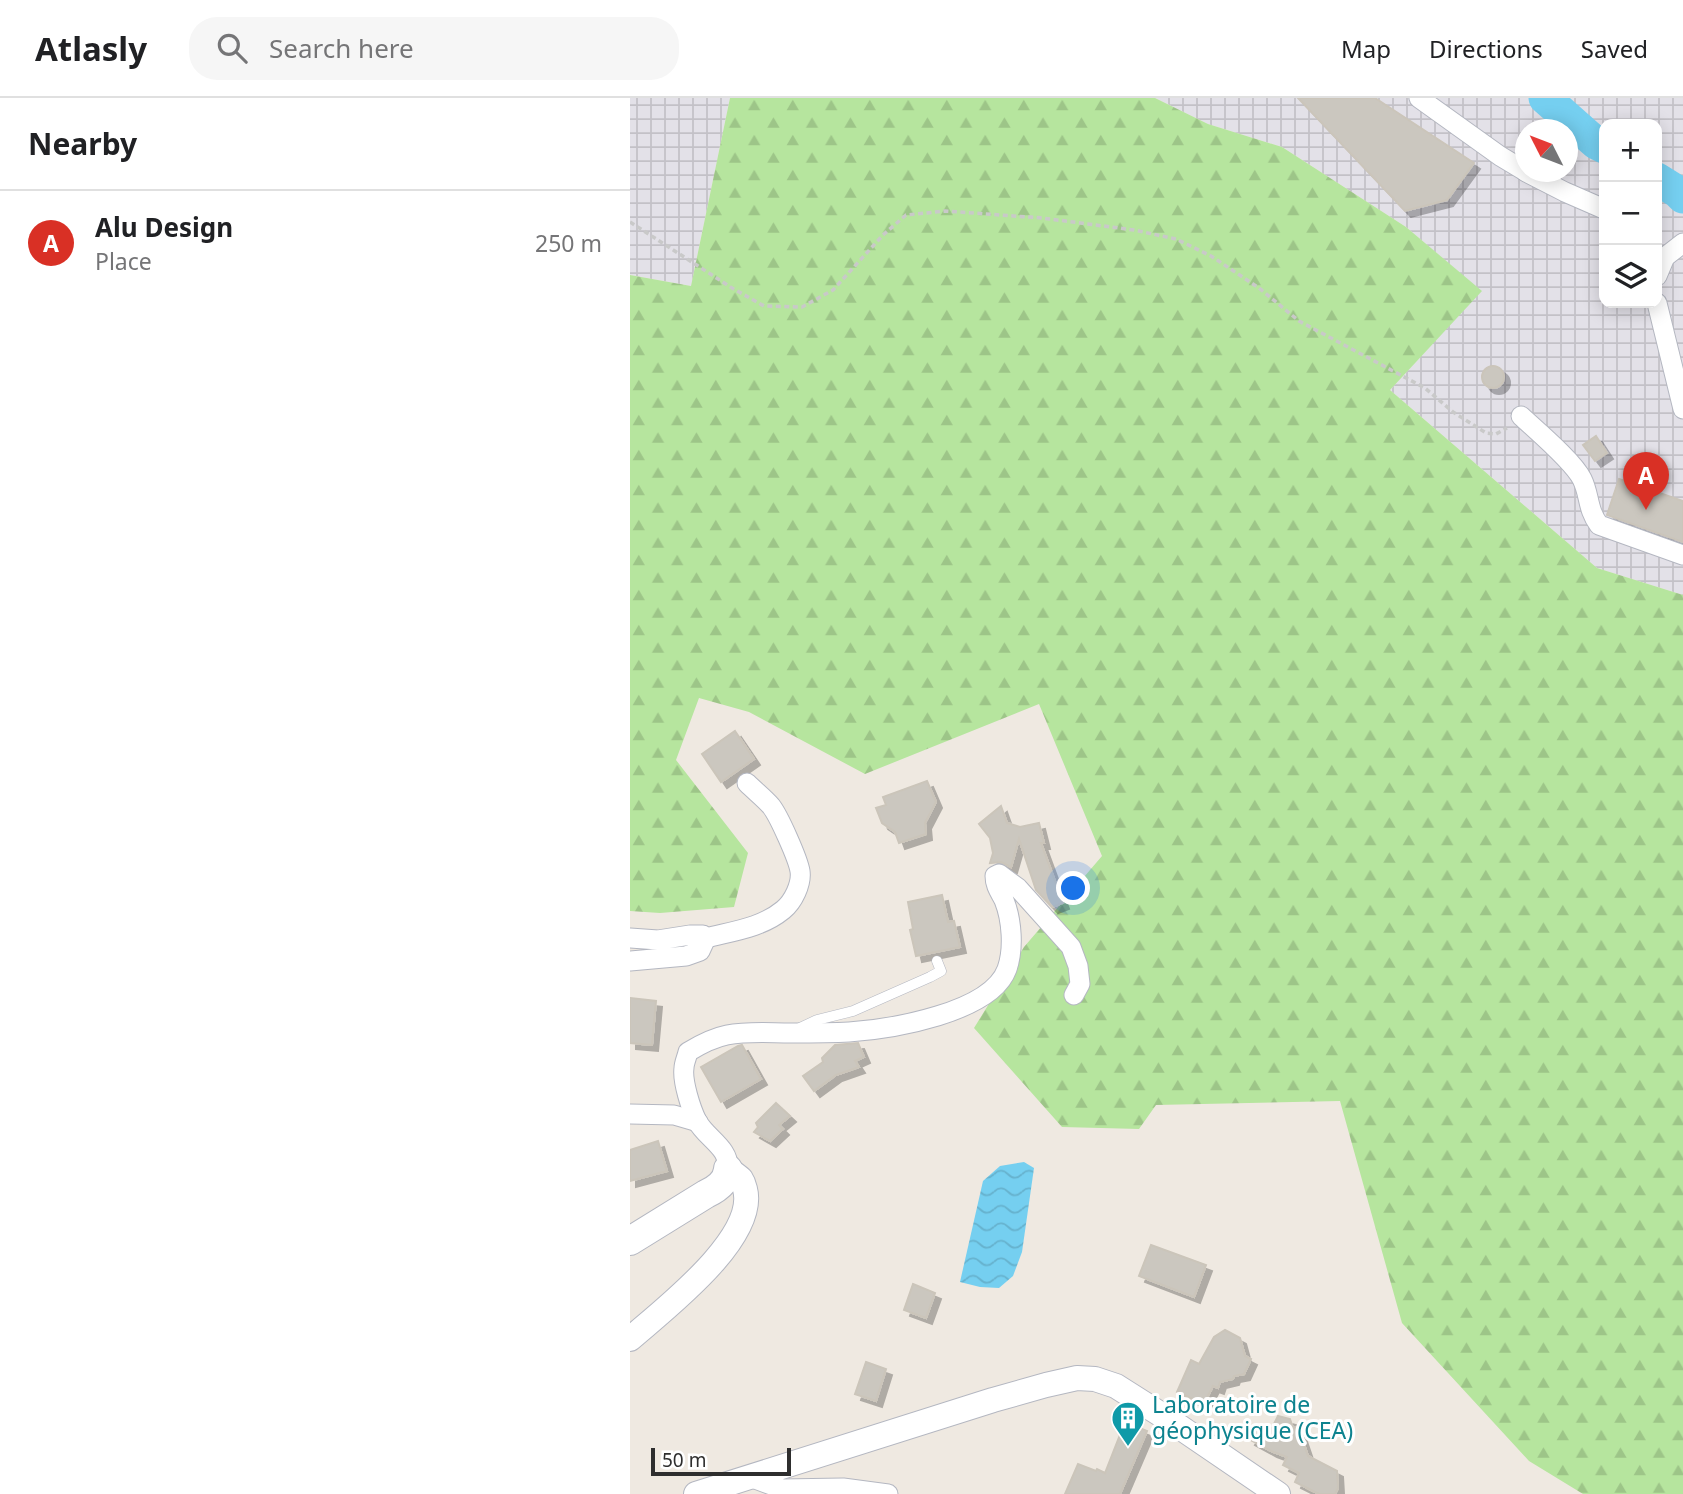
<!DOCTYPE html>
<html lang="en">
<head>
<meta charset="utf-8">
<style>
	body { margin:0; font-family:"Noto Sans",sans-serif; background:#f6f6f6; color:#202124 }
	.controls { position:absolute; right:21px; top:21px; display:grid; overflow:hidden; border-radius:14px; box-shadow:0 4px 18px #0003 }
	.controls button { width:63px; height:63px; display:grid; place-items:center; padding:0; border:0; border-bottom:2px solid #e0e0e0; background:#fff; color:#202124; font:35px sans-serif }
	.compass { position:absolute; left:885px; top:21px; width:63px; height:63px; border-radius:50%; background:#fff; box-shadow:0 4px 18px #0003; rotate:312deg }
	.scale { position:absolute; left:21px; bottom:18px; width:140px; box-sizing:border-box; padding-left:7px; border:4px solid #2e2e2e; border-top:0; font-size:19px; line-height:24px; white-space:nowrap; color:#2e2e2e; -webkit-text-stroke:5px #fff; paint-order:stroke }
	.you { position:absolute; left:444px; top:791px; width:24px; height:24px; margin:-18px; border:5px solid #fff; border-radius:50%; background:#1a73e8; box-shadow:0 0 0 10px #1a73e833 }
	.badge { display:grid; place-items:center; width:46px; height:46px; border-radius:50%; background:#d93025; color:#fff; font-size:23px; font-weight:700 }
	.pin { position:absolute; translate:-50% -58px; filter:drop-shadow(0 2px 4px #0008) }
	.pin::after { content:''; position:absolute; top:37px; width:24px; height:21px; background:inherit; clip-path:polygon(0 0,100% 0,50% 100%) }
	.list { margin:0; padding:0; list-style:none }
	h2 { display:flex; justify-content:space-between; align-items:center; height:91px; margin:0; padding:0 28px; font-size:30px }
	h2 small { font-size:23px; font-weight:400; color:#757577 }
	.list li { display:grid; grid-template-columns:46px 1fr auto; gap:21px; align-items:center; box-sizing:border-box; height:105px; padding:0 28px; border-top:2px solid #e0e0e0 }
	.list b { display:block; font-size:26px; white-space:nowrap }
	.list p { margin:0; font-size:23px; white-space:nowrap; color:#757577 }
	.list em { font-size:23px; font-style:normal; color:#757577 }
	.icon { flex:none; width:38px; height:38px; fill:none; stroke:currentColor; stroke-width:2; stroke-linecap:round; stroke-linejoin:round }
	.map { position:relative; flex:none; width:1053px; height:1396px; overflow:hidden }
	header { display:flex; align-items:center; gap:42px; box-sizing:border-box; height:98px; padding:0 35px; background:#fff; border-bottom:2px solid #e0e0e0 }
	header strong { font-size:33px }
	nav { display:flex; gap:38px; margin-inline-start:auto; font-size:24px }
	.search { width:490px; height:63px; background:#f6f6f6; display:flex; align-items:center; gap:18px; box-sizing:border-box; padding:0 24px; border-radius:28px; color:#757577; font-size:26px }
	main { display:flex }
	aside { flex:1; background:#fff }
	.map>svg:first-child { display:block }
	.industrial { fill:url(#industrial-grid); fill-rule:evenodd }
	.forest { fill:url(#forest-firs) }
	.water { fill:url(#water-waves) }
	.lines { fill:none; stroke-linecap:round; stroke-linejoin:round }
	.river { stroke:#75cff0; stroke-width:33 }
	.building { fill:#cbc7bf; stroke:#cbc5ba; stroke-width:2; filter:url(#shadow) }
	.service-casing { stroke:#b4b7c1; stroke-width:11 }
	.minor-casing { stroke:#b4b7c1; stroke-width:21 }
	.tertiary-casing { stroke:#b4b7c1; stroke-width:26 }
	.secondary-casing { stroke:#b4b7c1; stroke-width:30 }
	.path { stroke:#c9c9c9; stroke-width:3.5; stroke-dasharray:5 3.5; stroke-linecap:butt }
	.service { stroke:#fff; stroke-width:10 }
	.minor { stroke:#fff; stroke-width:19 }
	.tertiary { stroke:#fff; stroke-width:24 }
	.secondary { stroke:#fff; stroke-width:28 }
	.labels { text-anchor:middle; stroke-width:6; stroke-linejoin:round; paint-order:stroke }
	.culture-label { font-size:23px; fill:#0d838f; stroke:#fff; text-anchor:start }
</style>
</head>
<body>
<header>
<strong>Atlasly</strong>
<div class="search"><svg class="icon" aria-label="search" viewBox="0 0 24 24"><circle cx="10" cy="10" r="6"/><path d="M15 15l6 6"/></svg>Search here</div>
<nav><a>Map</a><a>Directions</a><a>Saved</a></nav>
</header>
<main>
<aside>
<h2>Nearby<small></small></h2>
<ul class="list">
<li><span class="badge">A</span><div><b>Alu Design</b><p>Place</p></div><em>250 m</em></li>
</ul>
</aside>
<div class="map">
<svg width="1053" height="1396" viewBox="0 0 1053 1396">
	<defs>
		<pattern id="industrial-grid" width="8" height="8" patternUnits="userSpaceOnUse" patternTransform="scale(1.75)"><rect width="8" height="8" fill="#e3e1e8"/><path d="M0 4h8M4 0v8" fill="none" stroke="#c3c1c7"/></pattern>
		<pattern id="forest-firs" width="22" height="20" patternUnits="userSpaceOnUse" patternTransform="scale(1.75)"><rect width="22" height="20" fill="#b6e59e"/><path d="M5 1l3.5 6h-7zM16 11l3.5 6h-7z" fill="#9dc588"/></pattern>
		<pattern id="water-waves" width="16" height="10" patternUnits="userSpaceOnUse" patternTransform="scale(1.75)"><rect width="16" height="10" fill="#75cff0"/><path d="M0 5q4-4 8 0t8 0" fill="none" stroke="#66b2ce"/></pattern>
		<filter id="shadow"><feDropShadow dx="6" dy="6" stdDeviation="0" flood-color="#0004"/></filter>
	</defs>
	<rect width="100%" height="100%" fill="#efe9e1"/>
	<g class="industrial">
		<path d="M0 0H100L61 188 0 177Z"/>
		<path d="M525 0H1053V497L967 470 760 292 851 193 776 129 652 49 578 26ZM974 26H1027V205H974ZM895 32H937V74H895Z"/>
	</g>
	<path class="forest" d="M100 0H525L578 26 652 49 776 129 852 193 760 292 967 470 1053 497V1396H953L899 1363 772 1225 710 1003 526 1007 509 1031 432 1029 344 930 394 849 472 758 409 606 235 676 119 614 69 600 46 662 118 755 104 809 30 815 0 813V177L61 188Z"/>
	<path class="water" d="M394 1064 404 1070 392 1154 383 1178 369 1190 350 1189 330 1184 353 1083 370 1068Z"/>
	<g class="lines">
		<g class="river">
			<path d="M915 0 966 45 974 49"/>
			<path d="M1027 81 1048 94 1053 99"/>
		</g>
	</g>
	<g class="building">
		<path d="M668 0H745L844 65 817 102 775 113Z"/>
		<circle cx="863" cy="279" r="11"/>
		<path d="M966 338 977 355 965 363 953 347Z"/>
		<path d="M989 381 1053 403V444L977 417Z"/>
		<path d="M105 633 124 661 91 684 72 656Z"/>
		<path d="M297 683 306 704 295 725 296 736 269 745 265 734 252 725 246 710 256 707 253 699Z"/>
		<path d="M371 708 377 725 390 729 409 725 414 745H411L433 805 422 809 406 792 389 741 381 769 371 764 360 765 363 755 360 740 349 726Z"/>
		<path d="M312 797 318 824 324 823 330 849 286 858 280 832 283 831 278 804Z"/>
		<path d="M0 900 26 903 22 947 0 945Z"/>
		<path d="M228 945 234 959 225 963 229 969 206 977 184 993 173 978 193 964 192 960 205 947Z"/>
		<path d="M112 947 131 981 91 1004 71 969 108 948Z"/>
		<path d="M146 1005 160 1018 149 1027 153 1031 140 1043 124 1034 128 1029 126 1025Z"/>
		<path d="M28 1043 37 1073 0 1083V1052Z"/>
		<path d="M521 1147 576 1167 564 1199 509 1178Z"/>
		<path d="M283 1186 305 1195 296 1220 274 1212Z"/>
		<path d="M595 1232 610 1240 615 1258 621 1261 614 1276 604 1278 603 1281 590 1284 588 1290 583 1288 574 1306 547 1294 561 1262 569 1266 584 1239Z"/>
		<path d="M236 1264 256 1271 246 1303 225 1296Z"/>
		<path d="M648 1318 660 1321 663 1330 668 1329 678 1358 707 1373 708 1390 705 1396H689L665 1384 669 1375 653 1367 657 1359 641 1353 619 1341 626 1329 639 1336Z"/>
		<path d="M495 1324 517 1333 490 1396H435L448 1366 466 1373 467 1371 475 1375Z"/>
	</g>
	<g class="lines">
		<defs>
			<path id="service" d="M170 930 187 922 223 913 300 879 311 873 307 863"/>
			<g id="minor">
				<path d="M789 0 870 58 895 73"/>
				<path d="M896 74 935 94 974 111"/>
				<path d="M1027 178 1035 159 1053 145"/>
				<path d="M1027 205 1053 311"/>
				<path d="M891 318C907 333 943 363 952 381 960 397 957 411 969 427L1053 457"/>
				<path d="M0 840 28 842 60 837H73L76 840 70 853 56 858 0 863"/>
				<path d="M76 840C103 833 131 830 153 812 163 804 172 786 170 773 168 761 149 718 141 708 134 700 125 693 117 685"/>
				<path d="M0 1016 44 1017 68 1024"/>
				<path d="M98 1071C100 1050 76 1040 67 1023 61 1011 52 983 54 970 54 965 57 959 58 954 71 946 82 940 97 937 118 933 139 935 161 935 180 935 200 935 219 934 261 931 361 915 377 871 384 851 382 822 374 802 370 794 365 788 365 778L369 776 388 790 441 849 448 868 450 886 444 897"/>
				<path d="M120 1379 152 1391 213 1390 258 1396"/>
			</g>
			<g id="tertiary">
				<path d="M0 1241C33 1212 128 1140 115 1091 114 1087 113 1084 111 1081 108 1078 102 1074 98 1071"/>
				<path d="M66 1396 363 1302 416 1287 447 1280 465 1281 486 1288 538 1321 648 1396"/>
			</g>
			<path id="secondary" d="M0 1143 76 1096C87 1091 97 1084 98 1071"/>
		</defs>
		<use href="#service" class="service-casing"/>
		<use href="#minor" class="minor-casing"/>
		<use href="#tertiary" class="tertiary-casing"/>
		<use href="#secondary" class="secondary-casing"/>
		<path class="path" d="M0 124 102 190 134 208 172 209 203 192 253 137 276 117 315 113 412 120 504 132 546 141 581 158 629 190 669 223 795 290 823 314 856 335 866 336 877 330"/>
		<use href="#service" class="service"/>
		<use href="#minor" class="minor"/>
		<use href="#tertiary" class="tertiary"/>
		<use href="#secondary" class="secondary"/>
	</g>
	<defs>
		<symbol id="building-pin" viewBox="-11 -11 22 30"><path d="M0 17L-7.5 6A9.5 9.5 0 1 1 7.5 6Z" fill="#0f9aa8" stroke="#fff"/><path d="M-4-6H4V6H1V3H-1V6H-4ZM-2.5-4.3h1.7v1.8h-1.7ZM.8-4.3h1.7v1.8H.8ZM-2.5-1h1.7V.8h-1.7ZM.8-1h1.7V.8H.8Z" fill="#fff"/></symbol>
	</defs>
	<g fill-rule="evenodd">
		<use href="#building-pin" x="479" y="1301" width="38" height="52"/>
	</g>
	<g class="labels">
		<g class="culture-label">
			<text x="522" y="1315">Laboratoire de<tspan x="522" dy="26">géophysique (CEA)</tspan></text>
		</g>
	</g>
</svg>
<div class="controls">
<button>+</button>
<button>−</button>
<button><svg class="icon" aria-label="layers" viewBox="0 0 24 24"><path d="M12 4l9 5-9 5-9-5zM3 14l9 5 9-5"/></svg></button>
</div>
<svg class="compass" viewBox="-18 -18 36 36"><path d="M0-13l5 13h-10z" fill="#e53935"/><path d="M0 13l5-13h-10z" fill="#757577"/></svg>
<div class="scale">50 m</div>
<div class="you"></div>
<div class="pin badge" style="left:1016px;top:412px">A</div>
</div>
</main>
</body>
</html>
